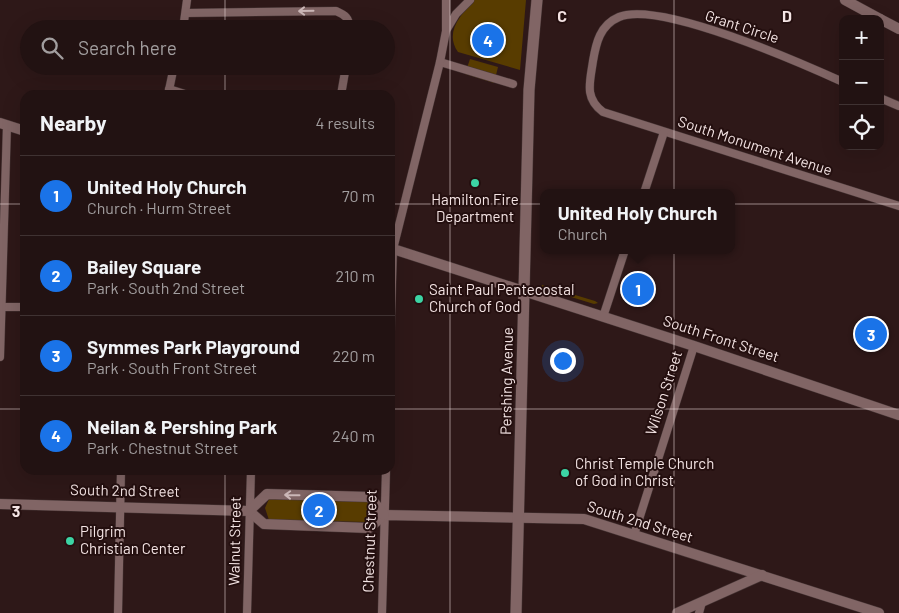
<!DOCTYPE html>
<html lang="en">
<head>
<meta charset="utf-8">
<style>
	body { margin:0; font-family:Barlow,sans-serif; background:#2e2020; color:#f1f3f6 }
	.controls { position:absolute; right:15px; top:15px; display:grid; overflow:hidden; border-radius:10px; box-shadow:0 5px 20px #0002 }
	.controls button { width:45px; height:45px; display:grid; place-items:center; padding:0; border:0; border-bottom:1px solid #3f3232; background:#221212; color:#f1f3f6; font:25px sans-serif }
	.you { position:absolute; left:562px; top:360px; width:18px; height:18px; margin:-12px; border:4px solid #fff; border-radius:50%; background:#1a73e8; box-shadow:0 0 0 8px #1a73e833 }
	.badge { display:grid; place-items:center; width:32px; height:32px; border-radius:50%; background:#1a73e8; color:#fff; font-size:16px; font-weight:700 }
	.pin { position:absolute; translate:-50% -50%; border:2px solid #fff; box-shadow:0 1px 5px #0006 }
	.popup { position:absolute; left:540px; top:189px; width:195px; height:65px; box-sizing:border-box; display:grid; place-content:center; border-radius:10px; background:#221212; filter:drop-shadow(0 1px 4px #0005); font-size:16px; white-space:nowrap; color:#a29e9f }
	.popup b { font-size:19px; color:#f1f3f6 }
	.popup::after { content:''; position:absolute; left:50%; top:100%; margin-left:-10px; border:10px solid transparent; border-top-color:#221212 }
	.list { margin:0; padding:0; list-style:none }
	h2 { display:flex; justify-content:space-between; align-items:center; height:65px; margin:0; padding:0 20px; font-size:21px }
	h2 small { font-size:16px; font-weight:400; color:#a29e9f }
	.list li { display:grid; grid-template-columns:32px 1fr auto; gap:15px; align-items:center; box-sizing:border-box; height:80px; padding:0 20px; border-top:1px solid #3f3232 }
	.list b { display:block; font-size:19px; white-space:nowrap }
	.list p { margin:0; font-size:16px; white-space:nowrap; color:#a29e9f }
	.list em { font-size:16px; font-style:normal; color:#a29e9f }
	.icon { flex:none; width:28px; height:28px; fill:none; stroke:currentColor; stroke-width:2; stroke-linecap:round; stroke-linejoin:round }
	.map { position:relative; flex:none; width:899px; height:613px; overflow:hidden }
	.search { position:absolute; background:#221212; box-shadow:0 5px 20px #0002; left:20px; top:20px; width:375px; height:55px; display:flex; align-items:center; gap:12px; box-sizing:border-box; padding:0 18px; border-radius:28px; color:#a29e9f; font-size:19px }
	.panel { position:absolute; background:#221212; box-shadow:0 5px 20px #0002; left:20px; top:90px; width:375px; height:385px; border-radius:15px }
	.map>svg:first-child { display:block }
	.green { fill:#583c00 }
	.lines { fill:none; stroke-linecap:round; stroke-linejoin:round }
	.minor-casing { stroke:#463535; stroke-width:9 }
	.tertiary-casing { stroke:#463535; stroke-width:11 }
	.secondary-casing { stroke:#463535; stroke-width:12 }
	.minor { stroke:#816565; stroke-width:8 }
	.tertiary { stroke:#816565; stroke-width:10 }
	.secondary { stroke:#816565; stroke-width:11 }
	.oneway { stroke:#ccb8b8 }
	.grid { fill:none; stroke:#f4e4e4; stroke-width:1; stroke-opacity:0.55 }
	.poi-dot { fill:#3cd4a4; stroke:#240f0f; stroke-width:2 }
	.labels { text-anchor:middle; stroke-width:4; stroke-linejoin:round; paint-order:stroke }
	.street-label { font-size:15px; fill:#f4e4e4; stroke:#240f0f }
	.poi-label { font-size:15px; fill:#f4e4e4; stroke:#240f0f; text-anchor:start }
	.grid-label { font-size:16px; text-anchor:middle; font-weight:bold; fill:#f4e4e4; stroke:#240f0f; stroke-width:4; stroke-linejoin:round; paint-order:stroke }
</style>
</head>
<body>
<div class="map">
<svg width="899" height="613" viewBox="0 0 899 613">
	<rect width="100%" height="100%" fill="#2e1818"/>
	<g class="green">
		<path d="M474 0H526L520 70 458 52C444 32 461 15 474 0Z"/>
		<path d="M470 59 498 67 494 83 465 74Z"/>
		<path d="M542 285 595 301 598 303 594 304 545 289 541 287Z"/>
		<path d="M269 499 368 500 373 511 368 522 269 520 265 508Z"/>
	</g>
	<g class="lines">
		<defs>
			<g id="minor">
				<path d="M186 13 336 11C345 15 350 18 349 29"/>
				<path d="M183 29 187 0"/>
				<path d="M447 29 456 14 470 0"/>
				<path d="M440 62 513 84"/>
				<path d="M843 82C801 63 659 0 619 17 600 25 596 43 593 61 590 82 584 98 603 112L899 206"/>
				<path d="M169 89 188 95"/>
				<path d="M168 95 174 66"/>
				<path d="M341 95 346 66"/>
				<path d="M880 98 899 106"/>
				<path d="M644 193 664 132"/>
				<path d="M1 307H25"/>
				<path d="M603 317 625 250"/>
				<path d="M390 349 393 249 440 62 446 31V0"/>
				<path d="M0 357 7 125"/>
				<path d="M634 535 694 346"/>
				<path d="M118 613 121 470"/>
				<path d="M247 613 251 470"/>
				<path d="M382 613 386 470"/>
				<path d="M699 613 702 602"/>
			</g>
			<g id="tertiary">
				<path d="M845 0 880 19"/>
				<path d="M880 19 899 29"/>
				<path d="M0 123 25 131"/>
				<path d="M390 248 694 346 899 415"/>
				<path d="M0 504 249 511 264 524 369 528 384 515 584 519 879 613"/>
				<path d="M249 511 267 494 370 497 384 515"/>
				<path d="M677 613 762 575"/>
			</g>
			<path id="secondary" d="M516 613 529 90 537 0"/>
		</defs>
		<use href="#minor" class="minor-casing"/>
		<use href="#tertiary" class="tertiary-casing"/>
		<use href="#secondary" class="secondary-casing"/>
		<use href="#minor" class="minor"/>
		<use href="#tertiary" class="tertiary"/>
		<use href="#secondary" class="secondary"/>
	</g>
	<defs><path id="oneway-shaft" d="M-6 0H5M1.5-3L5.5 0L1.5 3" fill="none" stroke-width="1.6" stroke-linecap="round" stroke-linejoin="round" transform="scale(1.25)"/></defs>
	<g class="oneway">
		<use href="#oneway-shaft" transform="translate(306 11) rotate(179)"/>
		<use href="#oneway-shaft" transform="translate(292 495) rotate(-179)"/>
	</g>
	<path class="grid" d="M225 0V29M450 0V613M674 0V613M225 66V95M0 204H25M390 204H899M0 409H25M390 409H899M225 470V613"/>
	<g class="poi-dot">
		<circle cx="475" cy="183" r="5"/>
		<circle cx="419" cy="299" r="5"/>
		<circle cx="565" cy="473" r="5"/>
		<circle cx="70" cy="541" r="5"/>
	</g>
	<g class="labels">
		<g class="street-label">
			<text transform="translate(742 27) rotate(18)" y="5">Grant Circle</text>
			<text transform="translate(755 146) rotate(18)" y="5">South Monument Avenue</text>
			<text transform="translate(721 339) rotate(18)" y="5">South Front Street</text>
			<text transform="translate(507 381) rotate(-89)" y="5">Pershing Avenue</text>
			<text transform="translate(664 393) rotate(-72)" y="5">Wilson Street</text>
			<text transform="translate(125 491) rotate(1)" y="5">South 2nd Street</text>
			<text transform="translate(640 522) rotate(17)" y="5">South 2nd Street</text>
			<text transform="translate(235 541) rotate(-89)" y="5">Walnut Street</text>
			<text transform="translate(370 541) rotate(-88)" y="5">Chestnut Street</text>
		</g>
		<g class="poi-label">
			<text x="475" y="205" text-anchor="middle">Hamilton Fire<tspan x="475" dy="17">Department</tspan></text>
			<text x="429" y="295">Saint Paul Pentecostal<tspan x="429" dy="17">Church of God</tspan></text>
			<text x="575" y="469">Christ Temple Church<tspan x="575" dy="17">of God in Christ</tspan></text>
			<text x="80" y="537">Pilgrim<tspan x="80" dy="17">Christian Center</tspan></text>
		</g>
	</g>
	<g class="grid-label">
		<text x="562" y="22">C</text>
		<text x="787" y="22">D</text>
		<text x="16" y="517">3</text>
	</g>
</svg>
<div class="controls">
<button>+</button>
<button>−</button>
<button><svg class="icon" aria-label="locate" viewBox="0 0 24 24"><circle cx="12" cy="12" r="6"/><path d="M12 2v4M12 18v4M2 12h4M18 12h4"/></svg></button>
</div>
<div class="you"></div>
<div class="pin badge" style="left:638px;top:289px">1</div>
<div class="popup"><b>United Holy Church</b>Church</div>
<div class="pin badge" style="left:319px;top:510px">2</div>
<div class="pin badge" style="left:871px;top:334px">3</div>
<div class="pin badge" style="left:488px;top:40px">4</div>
<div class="search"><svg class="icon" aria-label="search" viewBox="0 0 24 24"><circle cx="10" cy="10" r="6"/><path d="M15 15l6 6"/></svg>Search here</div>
<section class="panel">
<h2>Nearby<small>4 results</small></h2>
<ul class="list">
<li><span class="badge">1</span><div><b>United Holy Church</b><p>Church · Hurm Street</p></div><em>70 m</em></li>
<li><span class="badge">2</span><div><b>Bailey Square</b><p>Park · South 2nd Street</p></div><em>210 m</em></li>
<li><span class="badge">3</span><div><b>Symmes Park Playground</b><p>Park · South Front Street</p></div><em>220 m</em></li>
<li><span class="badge">4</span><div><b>Neilan &amp; Pershing Park</b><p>Park · Chestnut Street</p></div><em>240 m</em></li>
</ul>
</section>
</div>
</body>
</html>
